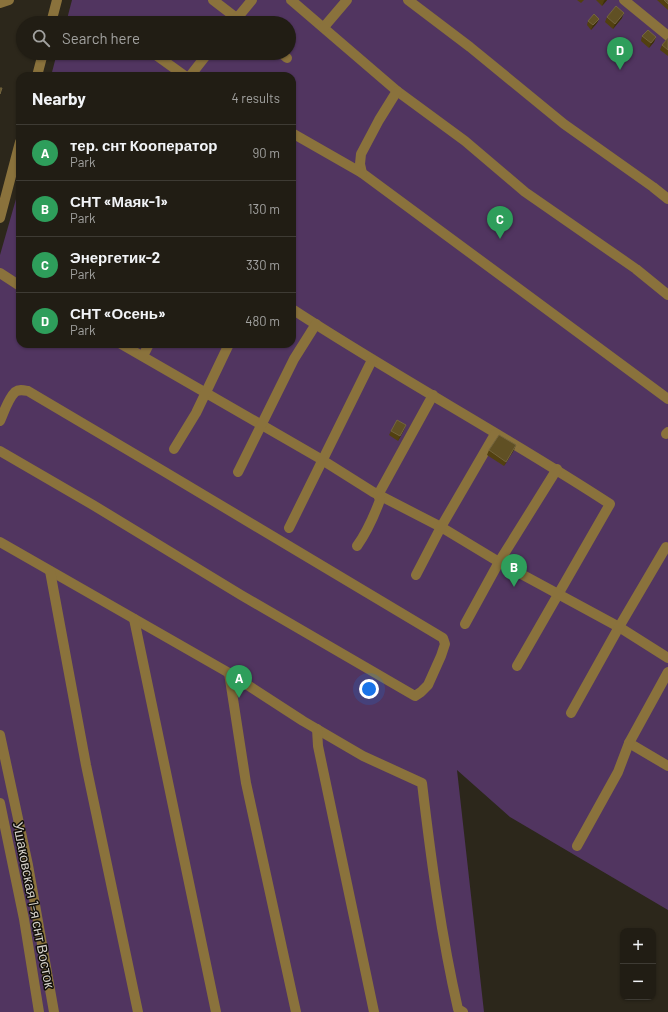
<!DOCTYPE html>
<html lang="en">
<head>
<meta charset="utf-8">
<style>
	body { margin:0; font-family:Barlow,sans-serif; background:#29261d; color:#f1f3f6 }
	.controls { position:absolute; right:12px; bottom:12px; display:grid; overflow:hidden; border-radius:8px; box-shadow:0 1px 3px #0004 }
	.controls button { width:36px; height:36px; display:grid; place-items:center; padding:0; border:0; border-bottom:1px solid #3e3b34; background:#211d14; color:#f1f3f6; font:20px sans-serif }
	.you { position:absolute; left:369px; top:689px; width:14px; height:14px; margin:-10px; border:3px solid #fff; border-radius:50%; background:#1a73e8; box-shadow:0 0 0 6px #1a73e833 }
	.badge { display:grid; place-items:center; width:26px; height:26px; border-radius:50%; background:#d89af8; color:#fff; font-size:13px; font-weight:700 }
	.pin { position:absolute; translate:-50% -33px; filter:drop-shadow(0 1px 2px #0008) }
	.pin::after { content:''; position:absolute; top:21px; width:14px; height:12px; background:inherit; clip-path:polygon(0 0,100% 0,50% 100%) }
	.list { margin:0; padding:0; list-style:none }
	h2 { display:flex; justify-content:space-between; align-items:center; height:52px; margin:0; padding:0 16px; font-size:17px }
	h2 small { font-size:13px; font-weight:400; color:#a2a2a0 }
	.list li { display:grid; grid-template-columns:26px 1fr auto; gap:12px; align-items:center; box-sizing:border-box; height:56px; padding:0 16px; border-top:1px solid #3e3b34 }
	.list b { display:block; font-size:15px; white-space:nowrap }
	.list p { margin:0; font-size:13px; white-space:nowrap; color:#a2a2a0 }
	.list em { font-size:13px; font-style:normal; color:#a2a2a0 }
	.icon { flex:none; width:22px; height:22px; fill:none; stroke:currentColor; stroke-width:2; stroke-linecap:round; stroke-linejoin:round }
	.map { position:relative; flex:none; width:668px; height:1012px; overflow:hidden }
	.search { position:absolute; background:#211d14; box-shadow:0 1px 3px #0004; left:16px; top:16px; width:280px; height:44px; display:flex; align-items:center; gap:10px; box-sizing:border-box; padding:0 14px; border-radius:22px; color:#a2a2a0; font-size:15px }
	.panel { position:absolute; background:#211d14; box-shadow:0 1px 3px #0004; left:16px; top:72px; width:280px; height:276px; border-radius:12px }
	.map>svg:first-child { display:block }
	.green { fill:#513560 }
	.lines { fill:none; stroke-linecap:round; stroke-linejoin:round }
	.minor { stroke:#8a723c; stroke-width:10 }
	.wall { fill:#524010 }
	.shaded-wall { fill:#3d2f0c }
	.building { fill:#605024; stroke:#73643e }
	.labels { text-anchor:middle; stroke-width:3; stroke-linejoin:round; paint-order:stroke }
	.street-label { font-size:14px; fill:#d6d2cb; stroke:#12100b }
</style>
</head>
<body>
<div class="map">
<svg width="668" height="1012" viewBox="0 0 668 1012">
	<rect width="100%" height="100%" fill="#2c271b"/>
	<g class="green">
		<path d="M72 0H668V910L510 817 457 770 484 1012H41L0 804V255L20 185V344H292V76H51L57 53H289V23H66Z"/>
		<path d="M0 815 38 1012H0Z"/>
	</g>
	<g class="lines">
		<g class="minor">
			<path d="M213 0 243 23"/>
			<path d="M291 0 397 91 465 141 525 192 636 269 668 295"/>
			<path d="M408 0 470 47 564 124 653 187 668 199"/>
			<path d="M624 0 668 36"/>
			<path d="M0 3 9 0"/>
			<path d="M51 23 57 0"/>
			<path d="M233 23 252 0"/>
			<path d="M324 27 347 0"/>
			<path d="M153 53 185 76"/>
			<path d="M281 53 287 58"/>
			<path d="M37 76 43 53"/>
			<path d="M190 76 208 53"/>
			<path d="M397 91 379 120 361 154 360 164 362 173 668 399"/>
			<path d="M292 133 362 173"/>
			<path d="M0 218 20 142"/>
			<path d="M0 273 20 286"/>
			<path d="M292 309C396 377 506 436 610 504L517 666"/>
			<path d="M121 344 319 458 373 492 441 527 499 562 619 627 668 658"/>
			<path d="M143 356 149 344"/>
			<path d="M0 421C4 412 8 399 15 392 19 389 23 390 28 391L165 472 443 638 445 644 441 656 428 685 421 692 415 696 241 595 93 505 0 451"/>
			<path d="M666 434 668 432"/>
			<path d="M174 449 196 413 229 344"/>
			<path d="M238 472 294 359 316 324"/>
			<path d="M289 528 372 360"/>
			<path d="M0 542 229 673 303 721 363 756 422 783C431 859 441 935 458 1009L463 1012"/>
			<path d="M357 546C367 532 374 516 380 500L378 495 433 395"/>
			<path d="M50 571 86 765 138 1012"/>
			<path d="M416 575 441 527 495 434"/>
			<path d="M134 619 216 1012"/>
			<path d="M465 624 499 562 557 469"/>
			<path d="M229 673 246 783 296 1012"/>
			<path d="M571 713 619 627 666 547"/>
			<path d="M317 729 318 746 374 1012"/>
			<path d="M0 735 28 865 54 1012"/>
			<path d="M629 743 668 766"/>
			<path d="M0 803 24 919 39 1012"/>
			<path d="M577 846 618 772 629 743 668 672"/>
		</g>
	</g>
	<g class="wall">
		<path d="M577 0H584L581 3Z"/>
		<path d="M596 0H607L602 6Z"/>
		<path d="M657 0H668V10Z"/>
		<path d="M607 17 622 18 613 29 605 22Z"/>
		<path d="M599 19 597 23 591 30 587 25 588 21Z"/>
		<path d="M642 36 656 37 654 42 649 48 641 41Z"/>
		<path d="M668 38V56L660 50 662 45Z"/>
		<path d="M624 49 622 54 615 62 610 56 611 52Z"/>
		<path d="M404 430 398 441 389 435 391 431Z"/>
		<path d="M489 450H514L504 466 487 455Z"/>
	</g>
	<g class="shaded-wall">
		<path d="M605 0H607L602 6 604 1Z"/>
		<path d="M624 13 622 18 613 29 615 24Z"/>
		<path d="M599 19 597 23 591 30 593 25Z"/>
		<path d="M656 37 654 42 649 48 651 43Z"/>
		<path d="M624 49 622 54 615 62 617 57Z"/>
		<path d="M406 425 404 430 398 441 400 436Z"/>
		<path d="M516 445 514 450 504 466 506 462Z"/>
	</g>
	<g class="building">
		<path d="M664 0H668V4Z"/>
		<path d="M616 6 624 13 615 24 607 17Z"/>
		<path d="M594 14 599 19 593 25 588 21Z"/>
		<path d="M648 30 656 37 651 43 642 36Z"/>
		<path d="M668 38V50L662 45Z"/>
		<path d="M618 44 624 49 617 57 611 52Z"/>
		<path d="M0 88H2L0 94Z"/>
		<path d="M397 420 406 425 400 436 391 431Z"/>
		<path d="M499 435 516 445 506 462 489 450Z"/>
	</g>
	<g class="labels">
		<g class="street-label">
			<text transform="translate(34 905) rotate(79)" y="5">Ушаковская 1-я снт Восток</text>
		</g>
	</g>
</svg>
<div class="controls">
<button>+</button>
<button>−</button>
</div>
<div class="you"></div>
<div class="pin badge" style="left:239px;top:698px;background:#2e9e5b">A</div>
<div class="pin badge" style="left:514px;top:587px;background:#2e9e5b">B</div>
<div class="pin badge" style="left:500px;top:239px;background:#2e9e5b">C</div>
<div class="pin badge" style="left:620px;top:70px;background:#2e9e5b">D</div>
<div class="search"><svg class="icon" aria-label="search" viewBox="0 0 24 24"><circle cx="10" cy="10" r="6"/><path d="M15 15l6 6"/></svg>Search here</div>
<section class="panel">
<h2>Nearby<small>4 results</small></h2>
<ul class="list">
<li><span class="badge" style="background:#2e9e5b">A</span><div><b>тер. снт Кооператор</b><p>Park</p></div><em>90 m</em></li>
<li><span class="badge" style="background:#2e9e5b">B</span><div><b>СНТ «Маяк-1»</b><p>Park</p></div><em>130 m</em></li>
<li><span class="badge" style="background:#2e9e5b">C</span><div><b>Энергетик-2</b><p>Park</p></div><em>330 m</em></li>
<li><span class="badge" style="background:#2e9e5b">D</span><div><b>СНТ «Осень»</b><p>Park</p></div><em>480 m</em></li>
</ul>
</section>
</div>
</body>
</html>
